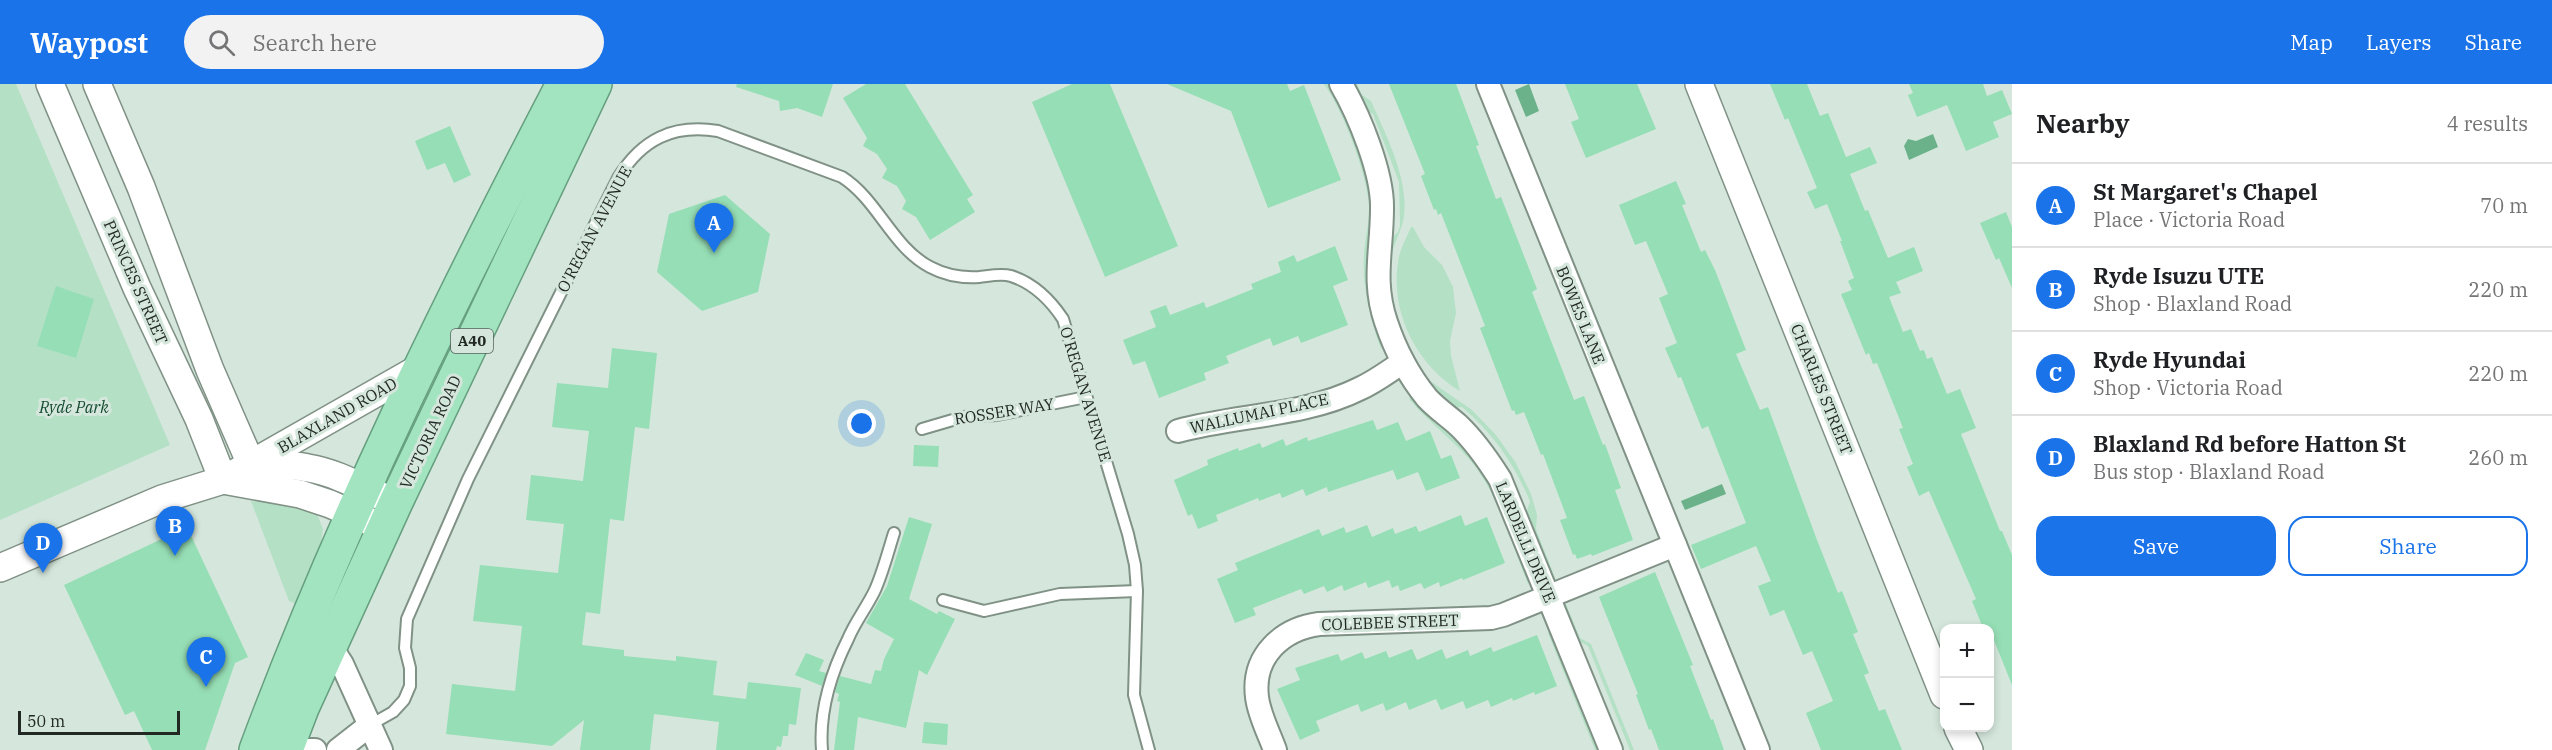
<!DOCTYPE html>
<html lang="en">
<head>
<meta charset="utf-8">
<style>
	body { margin:0; font-family:"IBM Plex Serif",serif; background:#f2f2f2; color:#202124 }
	.controls { position:absolute; right:18px; bottom:18px; display:grid; overflow:hidden; border-radius:12px; box-shadow:0 3px 9px #0003 }
	.controls button { width:54px; height:54px; display:grid; place-items:center; padding:0; border:0; border-bottom:2px solid #e0e0e0; background:#fff; color:#202124; font:30px sans-serif }
	.scale { position:absolute; left:18px; bottom:15px; width:162px; box-sizing:border-box; padding-left:6px; border:3px solid #222925; border-top:0; font-size:16px; line-height:21px; white-space:nowrap; color:#222925; -webkit-text-stroke:4px #d5e7dc; paint-order:stroke }
	.you { position:absolute; left:862px; top:340px; width:21px; height:21px; margin:-15px; border:4px solid #fff; border-radius:50%; background:#1a73e8; box-shadow:0 0 0 9px #1a73e833 }
	.badge { display:grid; place-items:center; width:39px; height:39px; border-radius:50%; background:#1a73e8; color:#fff; font-size:20px; font-weight:700 }
	.pin { position:absolute; translate:-50% -50px; filter:drop-shadow(0 2px 3px #0008) }
	.pin::after { content:''; position:absolute; top:32px; width:21px; height:18px; background:inherit; clip-path:polygon(0 0,100% 0,50% 100%) }
	.list { margin:0; padding:0; list-style:none }
	h2 { display:flex; justify-content:space-between; align-items:center; height:78px; margin:0; padding:0 24px; font-size:26px }
	h2 small { font-size:20px; font-weight:400; color:#757577 }
	.list li { display:grid; grid-template-columns:39px 1fr auto; gap:18px; align-items:center; box-sizing:border-box; height:84px; padding:0 24px; border-top:2px solid #e0e0e0 }
	.list b { display:block; font-size:22px; white-space:nowrap }
	.list p { margin:0; font-size:20px; white-space:nowrap; color:#757577 }
	.list em { font-size:20px; font-style:normal; color:#757577 }
	.actions { display:flex; gap:12px; padding:18px 24px }
	.actions a { flex:1; padding:14px 0; border:2px solid #1a73e8; border-radius:18px; text-align:center; font-size:21px; color:#1a73e8 }
	.actions .main { background:#1a73e8; color:#fff }
	.icon { flex:none; width:33px; height:33px; fill:none; stroke:currentColor; stroke-width:2; stroke-linecap:round; stroke-linejoin:round }
	.map { position:relative; flex:none; width:2012px; height:666px; overflow:hidden }
	header { display:flex; align-items:center; gap:36px; box-sizing:border-box; height:84px; padding:0 30px; background:#1a73e8; color:#fff }
	header strong { font-size:28px }
	nav { display:flex; gap:33px; margin-inline-start:auto; font-size:21px }
	.search { width:420px; height:54px; background:#f2f2f2; display:flex; align-items:center; gap:15px; box-sizing:border-box; padding:0 21px; border-radius:33px; color:#757577; font-size:22px }
	main { display:flex }
	aside { flex:1; background:#fff }
	.map>svg:first-child { display:block }
	.green { fill:#b4e0c5 }
	.water { fill:#6bb28b }
	.building { fill:#96deb5 }
	.lines { fill:none; stroke-linecap:round; stroke-linejoin:round }
	.service-casing { stroke:#809186; stroke-width:14 }
	.minor-casing { stroke:#809186; stroke-width:26 }
	.tertiary-casing { stroke:#809186; stroke-width:30 }
	.trunk-casing { stroke:#669f7f; stroke-width:36 }
	.service { stroke:#fff; stroke-width:10 }
	.minor { stroke:#fff; stroke-width:22 }
	.tertiary { stroke:#fff; stroke-width:27 }
	.trunk { stroke:#a2e4c0; stroke-width:33 }
	.labels { text-anchor:middle; stroke-width:6; stroke-linejoin:round; paint-order:stroke }
	.shield { fill:#d5e7dc; stroke:#58625c; stroke-width:1.5 }
	.shield-label { font-size:15px; font-weight:bold; fill:#222925 }
	.street-label { font-size:16px; fill:#222925; stroke:#d5e7dc }
	.park-label { font-size:16px; font-style:italic; fill:#164d32; stroke:#d5e7dc }
</style>
</head>
<body>
<header>
<strong>Waypost</strong>
<div class="search"><svg class="icon" aria-label="search" viewBox="0 0 24 24"><circle cx="10" cy="10" r="6"/><path d="M15 15l6 6"/></svg>Search here</div>
<nav><a>Map</a><a>Layers</a><a>Share</a></nav>
</header>
<main>
<div class="map">
<svg width="2012" height="666" viewBox="0 0 2012 666">
	<rect width="100%" height="100%" fill="#d5e7dc"/>
	<g class="green">
		<path d="M0 0H16L170 361 0 436Z"/>
		<path d="M1324 0H1328C1352 41 1373 91 1371 138 1371 160 1366 180 1367 202 1369 223 1382 244 1381 265 1370 233 1362 204 1364 170 1365 154 1370 137 1369 120 1366 88 1343 26 1324 0Z"/>
		<path d="M1353 0H1357L1362 11 1371 17C1384 47 1401 79 1404 112 1407 141 1398 146 1392 170 1383 212 1401 258 1426 291L1423 293 1398 250 1388 200 1390 155 1398 148 1400 142 1399 98 1373 30 1364 25Z"/>
		<path d="M1411 143H1413L1424 163 1442 181 1453 203 1456 229 1450 257 1451 272 1460 307C1416 281 1388 225 1399 173 1401 163 1407 153 1411 143Z"/>
		<path d="M1430 297 1472 326 1496 351 1516 379 1531 410 1537 431 1536 445 1557 499H1554L1526 430 1530 417C1514 380 1493 349 1462 323L1452 324 1428 298Z"/>
		<path d="M1412 312 1465 364 1490 396 1528 493V500C1512 461 1500 415 1474 381 1455 357 1429 339 1409 315Z"/>
		<path d="M251 417 287 420 317 430 323 445 320 464 296 520 289 517Z"/>
		<path d="M1565 518 1580 554 1591 560 1634 666H1630L1588 562 1577 556 1563 521Z"/>
		<path d="M1552 547 1600 666H1595L1548 549Z"/>
	</g>
	<g class="water">
		<path d="M1529 0 1539 27 1526 33 1515 6Z"/>
		<path d="M1933 50 1938 63 1909 76 1904 62 1908 55 1916 57Z"/>
		<path d="M1722 400 1726 410 1685 426 1681 417Z"/>
	</g>
	<g class="building">
		<path d="M737 0H833L822 33 797 24 780 27 779 17 736 3Z"/>
		<path d="M866 0H905L973 111 967 115 975 128 930 156 916 133 902 125 906 117 897 102 882 94 887 85 877 70 863 62 867 54 843 14Z"/>
		<path d="M1072 0H1110L1178 162 1105 193 1032 18Z"/>
		<path d="M1167 0H1287L1290 7 1304 1 1341 96 1268 124 1231 27Z"/>
		<path d="M1389 0H1456L1479 61 1476 62 1496 115 1501 113 1537 205 1532 208 1574 316 1584 312 1603 361 1605 360 1621 404 1615 406 1633 456 1592 472 1591 470 1577 475 1575 470 1573 471 1560 436 1567 434 1543 370 1541 371 1524 328 1516 331 1514 326 1512 327 1480 244 1485 242 1470 203 1441 129 1438 131 1436 125 1434 126 1421 92 1425 90Z"/>
		<path d="M1565 0H1637L1656 45 1586 74 1571 38 1579 35Z"/>
		<path d="M1770 0H1807L1820 32 1828 29 1846 73 1870 63 1877 79 1850 90 1865 127 1868 126 1888 174 1914 163 1923 187 1896 198 1901 209 1889 213 1903 248 1911 245 1920 267 1924 266 1927 275 1932 273 1947 310 1960 305 1976 344 1961 350 2000 447H2002L2012 471V601L1989 544H1983L1972 517 1976 515 1929 407 1919 412 1907 383 1913 380 1899 345 1903 344 1877 279 1873 280 1869 269 1866 271 1841 210 1852 206 1848 197 1854 194 1840 157H1842L1827 120 1815 125 1807 108 1817 104 1788 34 1785 36Z"/>
		<path d="M1909 0H1983L1987 12 2002 6 2012 30 1993 38 1999 53 1966 67 1947 21 1917 33 1908 11 1913 9Z"/>
		<path d="M450 42 471 91 454 99 445 79 427 86 415 57Z"/>
		<path d="M1676 97 1686 120 1682 121 1701 168 1705 166 1715 186 1746 266 1736 270 1760 326 1768 323 1817 456 1838 509 1842 507 1858 548 1853 550 1869 589 1864 591 1879 627 1885 625 1902 666H1821L1806 629 1833 617 1812 567 1803 571 1784 526 1770 532 1758 502 1771 497 1756 462 1701 485 1691 461 1746 439 1708 342 1702 345 1681 293 1678 294 1665 264 1677 259 1659 214 1668 210 1646 157 1635 161 1619 121Z"/>
		<path d="M725 111 770 150 758 208 702 227 657 188 669 130Z"/>
		<path d="M2006 128 2012 143V204L1999 174 1996 176 1980 139Z"/>
		<path d="M1335 162 1348 196 1333 202 1348 241 1301 259 1298 252 1273 262 1270 254 1226 272 1229 279 1204 289 1206 296 1159 314 1145 277 1133 281 1123 256 1156 243 1150 227 1166 221 1170 231 1204 218 1206 224 1253 205 1251 200 1281 188 1278 178 1294 171 1297 178Z"/>
		<path d="M56 202 94 215 76 274 37 262Z"/>
		<path d="M612 264 657 269 649 345 635 343 624 437 610 435 600 530 586 528 582 561 624 566V572L676 577V572L717 577 713 611 746 615 748 598 801 604 796 641 789 640 788 652H783L781 663 777 662 776 666H716L719 638 654 630 650 666H580L584 636 552 662 446 650 452 600 515 607 522 542 473 537 480 481 558 489 564 440 526 436 531 391 583 397 589 347 552 343 557 299 608 304Z"/>
		<path d="M1373 336 1377 346 1398 338 1406 357 1430 347 1441 375 1451 371 1460 394 1426 407 1418 388 1397 396 1393 386 1328 408 1327 403 1306 412 1303 405 1282 414 1280 409 1259 417 1258 414 1216 431 1218 437 1198 445 1192 430 1188 432 1174 396 1208 381 1207 376 1238 364 1239 367 1260 359 1262 364 1283 355 1286 362 1307 353 1308 357Z"/>
		<path d="M914 361 939 362 938 383 913 382Z"/>
		<path d="M1461 431 1465 442 1487 433 1505 479 1463 496 1462 494 1440 503 1439 498 1424 505 1421 499 1400 507 1398 501 1392 504 1389 496 1368 504 1366 498 1344 507 1342 501 1327 508 1324 502 1304 510 1301 505 1253 524 1256 531 1235 539 1217 495 1238 486 1235 479 1319 445 1322 452 1344 443 1346 449 1367 441 1372 453 1393 444 1395 450 1416 442 1419 448Z"/>
		<path d="M909 433 932 440 909 515 937 530 939 527 955 535 927 591 919 586 906 644 858 633 854 666H834L840 618 837 617 839 610 835 608 840 592 871 600 875 586 881 587 884 575 894 555 866 539 887 502Z"/>
		<path d="M187 443 248 573 235 579 205 666H152L134 627 125 631 64 501Z"/>
		<path d="M1655 488 1693 581 1690 582 1711 636 1713 635 1724 666H1659L1651 645 1649 646 1636 611 1638 610 1599 513Z"/>
		<path d="M1537 551 1557 602 1535 611 1534 608 1513 617 1512 614 1491 623 1488 616 1466 625 1463 617 1441 626 1436 615 1409 626 1406 618 1386 627 1383 619 1361 628 1358 620 1316 637 1320 647 1300 656 1277 605 1300 596 1295 584 1338 570 1341 577 1362 568 1365 575 1386 567 1389 574 1412 565 1417 576 1442 565 1446 575 1468 566 1470 572 1491 563 1493 568Z"/>
		<path d="M806 569 824 576 819 587 826 589 822 602 795 591Z"/>
		<path d="M924 638 948 640 947 661 922 659Z"/>
	</g>
	<g class="lines">
		<defs>
			<g id="service">
				<path d="M922 345 963 333 997 331 1086 313"/>
				<path d="M943 516 984 527 1060 510 1137 507"/>
				<path d="M370 641 393 628 404 616 410 602V584L405 564 407 535 468 395 618 94C642 55 673 40 718 47L842 93C878 116 892 163 930 183 945 191 963 194 979 193 989 192 1001 189 1011 192 1033 199 1051 217 1063 235L1128 450 1135 481 1137 507 1134 611 1149 666"/>
				<path d="M822 666C819 628 831 589 848 555 855 538 867 523 875 506 883 488 888 468 894 449"/>
			</g>
			<g id="minor">
				<path d="M1341 0C1359 31 1383 89 1382 125 1382 166 1372 197 1386 238 1395 265 1409 292 1427 314 1436 324 1448 332 1458 341 1475 357 1488 376 1500 395L1611 666"/>
				<path d="M1488 0 1675 461"/>
				<path d="M1178 347C1236 331 1305 332 1359 305 1375 298 1389 287 1403 278"/>
				<path d="M331 563 342 580 381 666"/>
				<path d="M302 666H315"/>
				<path d="M338 666 370 641"/>
				<path d="M1275 666C1269 649 1259 631 1257 613 1252 572 1282 545 1319 540L1491 534 1503 531 1675 461 1758 666"/>
			</g>
			<g id="tertiary">
				<path d="M50 0 137 204 199 335 223 396"/>
				<path d="M97 0 141 103 210 286 251 380C270 381 289 380 308 384 334 388 359 402 383 413"/>
				<path d="M1699 0 1944 611"/>
				<path d="M223 396 300 410 330 420 371 438"/>
				<path d="M0 484 162 415 223 396 423 282"/>
				<path d="M1958 644 1969 666"/>
			</g>
			<g id="trunk">
				<path d="M256 666C341 437 450 217 563 0"/>
				<path d="M286 666 302 624 396 418 595 0"/>
			</g>
		</defs>
		<use href="#service" class="service-casing"/>
		<use href="#minor" class="minor-casing"/>
		<use href="#tertiary" class="tertiary-casing"/>
		<use href="#trunk" class="trunk-casing"/>
		<use href="#service" class="service"/>
		<use href="#minor" class="minor"/>
		<use href="#tertiary" class="tertiary"/>
		<use href="#trunk" class="trunk"/>
	</g>
	<g class="labels">
		<rect class="shield" x="451" y="245" width="42" height="24" rx="4.5"/>
		<g class="shield-label">
			<text x="472" y="262">A40</text>
		</g>
		<g class="street-label">
			<text transform="translate(594 145) rotate(-62)" y="6">O'REGAN AVENUE</text>
			<text transform="translate(136 198) rotate(66)" y="6">PRINCES STREET</text>
			<text transform="translate(1581 231) rotate(68)" y="6">BOWES LANE</text>
			<text transform="translate(1822 305) rotate(68)" y="6">CHARLES STREET</text>
			<text transform="translate(1086 310) rotate(73)" y="6">O'REGAN AVENUE</text>
			<text transform="translate(1004 327) rotate(-9)" y="6">ROSSER WAY</text>
			<text transform="translate(1259 329) rotate(-12)" y="6">WALLUMAI PLACE</text>
			<text transform="translate(337 331) rotate(-30)" y="6">BLAXLAND ROAD</text>
			<text transform="translate(430 348) rotate(-65)" y="6">VICTORIA ROAD</text>
			<text transform="translate(1526 458) rotate(67)" y="6">LARDELLI DRIVE</text>
			<text transform="translate(1390 538) rotate(-2)" y="6">COLEBEE STREET</text>
		</g>
		<g class="park-label">
			<text x="74" y="329">Ryde Park</text>
		</g>
	</g>
</svg>
<div class="controls">
<button>+</button>
<button>−</button>
</div>
<div class="scale">50 m</div>
<div class="you"></div>
<div class="pin badge" style="left:714px;top:169px">A</div>
<div class="pin badge" style="left:175px;top:472px">B</div>
<div class="pin badge" style="left:206px;top:603px">C</div>
<div class="pin badge" style="left:43px;top:489px">D</div>
</div>
<aside>
<h2>Nearby<small>4 results</small></h2>
<ul class="list">
<li><span class="badge">A</span><div><b>St Margaret's Chapel</b><p>Place · Victoria Road</p></div><em>70 m</em></li>
<li><span class="badge">B</span><div><b>Ryde Isuzu UTE</b><p>Shop · Blaxland Road</p></div><em>220 m</em></li>
<li><span class="badge">C</span><div><b>Ryde Hyundai</b><p>Shop · Victoria Road</p></div><em>220 m</em></li>
<li><span class="badge">D</span><div><b>Blaxland Rd before Hatton St</b><p>Bus stop · Blaxland Road</p></div><em>260 m</em></li>
</ul>
<div class="actions"><a class="main">Save</a><a>Share</a></div>
</aside>
</main>
</body>
</html>
